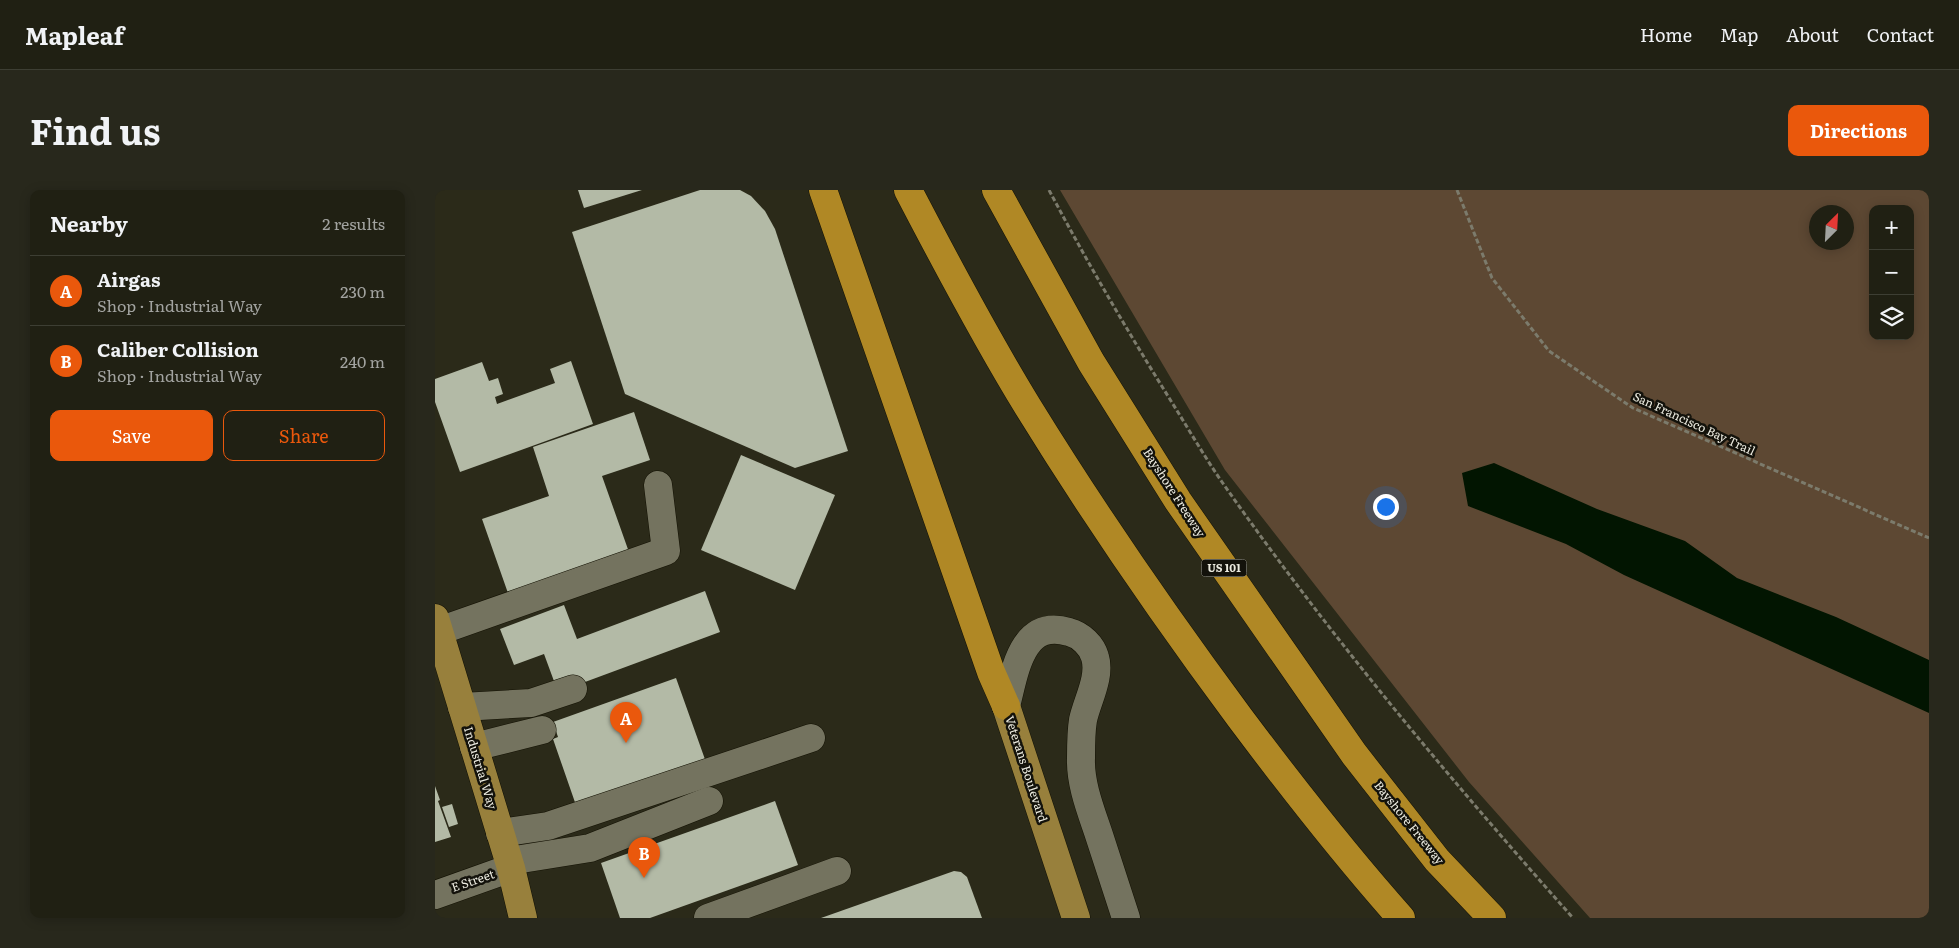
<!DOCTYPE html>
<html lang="en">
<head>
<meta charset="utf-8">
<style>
	body { margin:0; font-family:Literata,serif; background:#28281c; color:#f1f3f6 }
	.controls { position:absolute; right:15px; top:15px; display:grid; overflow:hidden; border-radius:10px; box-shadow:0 2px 12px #0003 }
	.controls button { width:45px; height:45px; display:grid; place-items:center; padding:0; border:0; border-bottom:1px solid #3d3e33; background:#202013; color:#f1f3f6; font:25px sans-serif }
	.compass { position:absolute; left:1374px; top:15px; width:45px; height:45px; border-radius:50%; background:#202013; box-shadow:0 2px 12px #0003; rotate:24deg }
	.you { position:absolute; left:950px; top:316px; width:18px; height:18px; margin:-12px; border:4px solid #fff; border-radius:50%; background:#1a73e8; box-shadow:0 0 0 8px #1a73e833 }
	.badge { display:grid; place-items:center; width:32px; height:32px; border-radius:50%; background:#ea580c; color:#fff; font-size:16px; font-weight:700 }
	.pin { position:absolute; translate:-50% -41px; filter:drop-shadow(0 1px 2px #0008) }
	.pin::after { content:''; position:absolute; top:26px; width:18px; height:15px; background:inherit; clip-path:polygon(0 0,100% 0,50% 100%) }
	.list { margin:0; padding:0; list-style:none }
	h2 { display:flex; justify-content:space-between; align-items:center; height:65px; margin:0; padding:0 20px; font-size:21px }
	h2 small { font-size:16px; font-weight:400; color:#a2a3a0 }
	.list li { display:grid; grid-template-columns:32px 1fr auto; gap:15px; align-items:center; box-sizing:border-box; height:70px; padding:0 20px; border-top:1px solid #3d3e33 }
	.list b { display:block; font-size:19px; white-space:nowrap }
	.list p { margin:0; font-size:16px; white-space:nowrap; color:#a2a3a0 }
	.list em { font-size:16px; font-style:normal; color:#a2a3a0 }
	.actions { display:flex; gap:10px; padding:15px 20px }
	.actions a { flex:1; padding:11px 0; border:1px solid #ea580c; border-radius:10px; text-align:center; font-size:18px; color:#ea580c }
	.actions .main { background:#ea580c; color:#fff }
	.icon { flex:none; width:28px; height:28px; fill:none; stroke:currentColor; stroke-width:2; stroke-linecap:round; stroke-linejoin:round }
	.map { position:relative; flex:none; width:1494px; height:728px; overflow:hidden; border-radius:10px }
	header { display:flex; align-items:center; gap:30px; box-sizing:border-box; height:70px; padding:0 25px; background:#202013; border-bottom:1px solid #3d3e33 }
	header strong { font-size:24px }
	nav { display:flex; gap:28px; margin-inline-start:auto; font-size:18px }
	.intro { display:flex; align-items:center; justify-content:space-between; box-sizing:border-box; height:120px; padding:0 30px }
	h1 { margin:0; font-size:35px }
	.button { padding:12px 22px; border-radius:10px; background:#ea580c; color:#fff; font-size:18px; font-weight:700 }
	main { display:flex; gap:30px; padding:0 30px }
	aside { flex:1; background:#202013; border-radius:10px; box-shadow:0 2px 12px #0003 }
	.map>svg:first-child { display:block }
	.green { fill:#5d4833; fill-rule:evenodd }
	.water { fill:#021501 }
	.building { fill:#b3baa6 }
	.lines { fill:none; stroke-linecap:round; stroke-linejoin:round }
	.minor-casing { stroke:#141204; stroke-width:29 }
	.major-casing { stroke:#141204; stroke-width:29 }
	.highway-casing { stroke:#141204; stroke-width:29 }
	.path { stroke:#7c7b6c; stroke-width:3; stroke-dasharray:5 2.5; stroke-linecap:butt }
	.minor { stroke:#74735f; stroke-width:28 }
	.major { stroke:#98803c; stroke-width:28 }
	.highway { stroke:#b08825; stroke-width:28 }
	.labels { text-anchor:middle; stroke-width:5; stroke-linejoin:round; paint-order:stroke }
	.shield { fill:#13120b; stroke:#abaaa0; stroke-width:1 }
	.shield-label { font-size:11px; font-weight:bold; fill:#ecebe0 }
	.street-label { font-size:12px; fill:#ecebe0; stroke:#13120b }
</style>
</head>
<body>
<header>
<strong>Mapleaf</strong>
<nav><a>Home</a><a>Map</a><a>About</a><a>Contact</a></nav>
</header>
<div class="intro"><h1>Find us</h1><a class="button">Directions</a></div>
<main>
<aside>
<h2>Nearby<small>2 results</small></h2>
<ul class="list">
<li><span class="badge">A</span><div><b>Airgas</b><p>Shop · Industrial Way</p></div><em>230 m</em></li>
<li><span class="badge">B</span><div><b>Caliber Collision</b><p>Shop · Industrial Way</p></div><em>240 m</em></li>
</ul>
<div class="actions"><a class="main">Save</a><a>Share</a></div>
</aside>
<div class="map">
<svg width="1494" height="728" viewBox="0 0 1494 728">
	<rect width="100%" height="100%" fill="#2b2a19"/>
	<path class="green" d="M625 0H1494V728H1155L1034 592 790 280ZM1438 19H1475V146H1438ZM1382 22H1412V52H1382Z"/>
	<path class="water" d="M1059 273 1162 319 1250 351 1302 388 1401 427 1494 470V523L1189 385 1131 354 1033 316 1027 283Z"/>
	<g class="building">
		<path d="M143 0H207L149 18Z"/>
		<path d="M265 0H305L316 6 330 21 340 39 413 261 360 278 190 204 137 42Z"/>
		<path d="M136 171 158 234 25 282 0 212V189L47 172 54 191 63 188 68 204 60 207 62 214 120 193 115 179Z"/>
		<path d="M199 222 215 270 167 286 195 365 74 406 47 329 114 306 98 257Z"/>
		<path d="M306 265 400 305 360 400 266 360Z"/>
		<path d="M270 401 285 442 123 502 109 464 79 475 65 439 129 415 142 449Z"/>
		<path d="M241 488 272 575 143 621 118 549 123 547 118 532Z"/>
		<path d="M0 596 5 610 3 611 16 647 0 652Z"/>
		<path d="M340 611 363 675 215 728H185L166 673Z"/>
		<path d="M17 614 23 634 14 637 7 617Z"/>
		<path d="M519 681 526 682 532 687 547 728H386Z"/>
	</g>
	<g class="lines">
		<defs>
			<g id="minor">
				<path d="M4 441 231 361 223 295"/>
				<path d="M571 516C580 482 586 428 634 442 646 445 657 456 660 467 666 487 652 511 648 530 646 542 646 556 646 568 645 594 656 621 664 645 673 673 682 700 691 728"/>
				<path d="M27 517 96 513 138 499"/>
				<path d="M39 557 107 540"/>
				<path d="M65 643 113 636 376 548"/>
				<path d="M74 671 155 658 274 611"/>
				<path d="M0 705 76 678"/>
				<path d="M273 728 402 681"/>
			</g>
			<g id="major">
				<path d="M0 428 76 678 88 728"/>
				<path d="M571 516 641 728"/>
			</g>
			<g id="highway">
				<path d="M388 0 556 482 571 516"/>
				<path d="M473 0C511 73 550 147 593 217 659 324 730 427 805 528 856 596 909 664 966 728"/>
				<path d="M561 0 656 172 743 311 919 564 1002 670 1057 728"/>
			</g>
		</defs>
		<use href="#minor" class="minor-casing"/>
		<use href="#major" class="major-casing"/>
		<use href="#highway" class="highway-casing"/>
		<g class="path">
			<path d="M614 0C652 72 693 142 736 211 753 238 769 266 787 292 894 445 1014 588 1138 728"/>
			<path d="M1022 0 1057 88 1114 161 1198 218 1494 348"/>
		</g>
		<use href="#minor" class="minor"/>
		<use href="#major" class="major"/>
		<use href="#highway" class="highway"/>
	</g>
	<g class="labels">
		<rect class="shield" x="766.5" y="369.5" width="45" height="17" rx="4"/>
		<g class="shield-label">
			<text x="789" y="382">US 101</text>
		</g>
		<g class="street-label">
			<text transform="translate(1259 234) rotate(25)" y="4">San Francisco Bay Trail</text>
			<text transform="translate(739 303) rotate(57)" y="4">Bayshore Freeway</text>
			<text transform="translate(45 578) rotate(73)" y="4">Industrial Way</text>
			<text transform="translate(591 579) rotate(72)" y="4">Veterans Boulevard</text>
			<text transform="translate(974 633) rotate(51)" y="4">Bayshore Freeway</text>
			<text transform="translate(38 691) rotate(-19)" y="4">E Street</text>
		</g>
	</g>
</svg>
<div class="controls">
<button>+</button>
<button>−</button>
<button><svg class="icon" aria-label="layers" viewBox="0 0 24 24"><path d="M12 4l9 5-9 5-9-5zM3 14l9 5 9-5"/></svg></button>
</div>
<svg class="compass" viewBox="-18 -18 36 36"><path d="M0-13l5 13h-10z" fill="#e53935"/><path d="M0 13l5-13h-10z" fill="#a2a3a0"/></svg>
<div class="you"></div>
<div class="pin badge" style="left:191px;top:553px">A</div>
<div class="pin badge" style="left:209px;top:688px">B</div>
</div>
</main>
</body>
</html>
